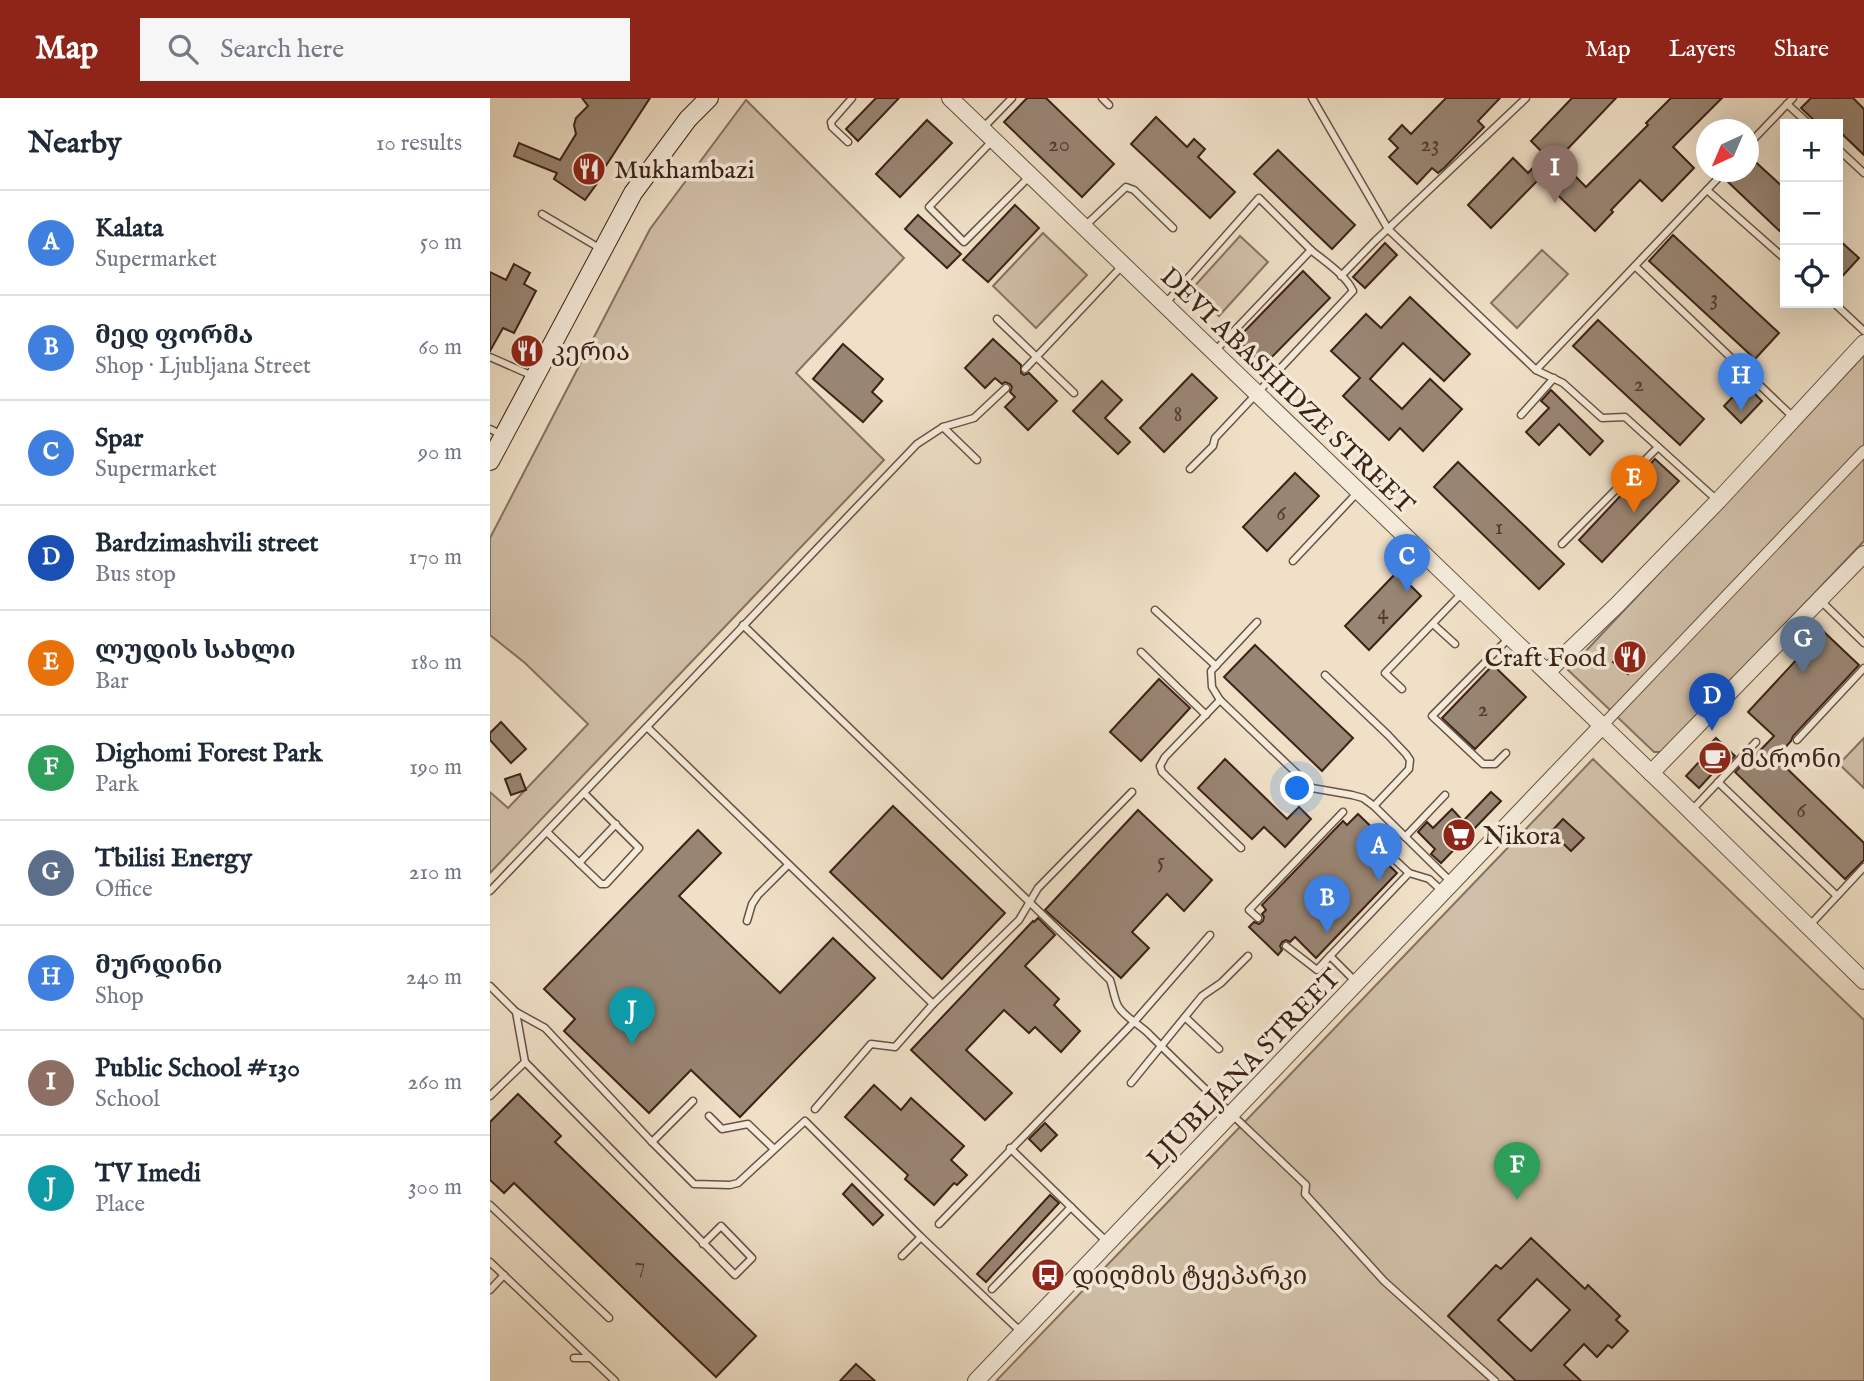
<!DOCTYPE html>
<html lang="en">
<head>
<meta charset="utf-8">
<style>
	body { margin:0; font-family:"IM FELL English","Noto Serif Georgian",serif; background:#f6f6f7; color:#1f2937 }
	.controls { position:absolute; right:21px; top:21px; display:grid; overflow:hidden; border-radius:0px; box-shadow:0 7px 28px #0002 }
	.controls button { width:63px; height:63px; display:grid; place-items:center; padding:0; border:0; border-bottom:2px solid #e0e1e3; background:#fff; color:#1f2937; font:35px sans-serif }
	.compass { position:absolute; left:1206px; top:21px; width:63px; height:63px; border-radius:50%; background:#fff; box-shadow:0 7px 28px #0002; rotate:224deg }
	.you { position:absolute; left:808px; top:691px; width:24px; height:24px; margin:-18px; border:5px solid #fff; border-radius:50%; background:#1a73e8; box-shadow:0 0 0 10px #1a73e833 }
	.badge { display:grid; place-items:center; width:46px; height:46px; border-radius:50%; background:#8f2418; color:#fff; font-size:23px; font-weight:700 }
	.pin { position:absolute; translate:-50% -58px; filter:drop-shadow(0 2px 4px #0008) }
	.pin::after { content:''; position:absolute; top:37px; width:24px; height:21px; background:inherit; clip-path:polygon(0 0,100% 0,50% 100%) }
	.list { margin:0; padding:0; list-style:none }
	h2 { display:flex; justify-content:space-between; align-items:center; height:91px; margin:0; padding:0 28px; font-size:30px }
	h2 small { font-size:23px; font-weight:400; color:#747a83 }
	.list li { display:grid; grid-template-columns:46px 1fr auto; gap:21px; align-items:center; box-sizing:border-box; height:105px; padding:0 28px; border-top:2px solid #e0e1e3 }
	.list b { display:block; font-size:26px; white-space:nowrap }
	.list p { margin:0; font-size:23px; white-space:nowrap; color:#747a83 }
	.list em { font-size:23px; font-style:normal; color:#747a83 }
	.icon { flex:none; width:38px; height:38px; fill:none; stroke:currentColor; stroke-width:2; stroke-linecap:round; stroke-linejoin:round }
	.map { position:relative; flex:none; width:1374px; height:1283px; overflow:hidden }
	header { display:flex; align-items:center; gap:42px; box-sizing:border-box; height:98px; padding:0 35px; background:#8f2418; color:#fff }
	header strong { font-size:33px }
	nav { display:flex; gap:38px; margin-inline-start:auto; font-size:24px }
	.search { width:490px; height:63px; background:#f6f6f7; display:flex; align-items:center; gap:18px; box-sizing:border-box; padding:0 24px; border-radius:0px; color:#747a83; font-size:26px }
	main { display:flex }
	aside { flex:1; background:#fff }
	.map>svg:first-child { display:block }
	.green { fill:#d1c0a9; stroke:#867160; stroke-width:2 }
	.building { fill:#998573; stroke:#3c2217; stroke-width:2; fill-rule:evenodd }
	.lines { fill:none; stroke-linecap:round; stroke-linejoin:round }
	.service-casing { stroke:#695243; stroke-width:9 }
	.pedestrian-casing { stroke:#695243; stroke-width:12 }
	.tertiary-casing { stroke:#695243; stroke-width:18 }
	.secondary-casing { stroke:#3c2217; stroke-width:20 }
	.service { stroke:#f5ebdb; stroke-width:6 }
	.pedestrian { stroke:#f5ebdb; stroke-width:10 }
	.tertiary { stroke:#f5ebdb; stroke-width:16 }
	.secondary { stroke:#f5ebdb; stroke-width:18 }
	.labels { text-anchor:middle; stroke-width:7; stroke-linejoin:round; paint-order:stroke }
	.number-label { font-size:23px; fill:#533b2e }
	.poi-label { font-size:26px; fill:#3c2217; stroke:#f5ebdb; text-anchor:start }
	.street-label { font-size:26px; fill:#3c2217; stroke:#f5ebdb }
</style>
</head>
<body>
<header>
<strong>Map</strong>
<div class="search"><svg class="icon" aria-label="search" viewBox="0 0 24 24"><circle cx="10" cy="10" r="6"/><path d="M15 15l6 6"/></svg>Search here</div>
<nav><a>Map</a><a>Layers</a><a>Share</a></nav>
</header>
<main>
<aside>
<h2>Nearby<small>10 results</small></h2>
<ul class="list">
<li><span class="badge" style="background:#3f7fe0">A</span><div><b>Kalata</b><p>Supermarket</p></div><em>50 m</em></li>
<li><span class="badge" style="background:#3f7fe0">B</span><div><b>მედ ფორმა</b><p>Shop · Ljubljana Street</p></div><em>60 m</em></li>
<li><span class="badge" style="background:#3f7fe0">C</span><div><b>Spar</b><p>Supermarket</p></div><em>90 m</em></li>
<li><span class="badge" style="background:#1a4fb4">D</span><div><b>Bardzimashvili street</b><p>Bus stop</p></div><em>170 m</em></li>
<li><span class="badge" style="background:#e8710a">E</span><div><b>ლუდის სახლი</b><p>Bar</p></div><em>180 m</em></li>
<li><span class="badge" style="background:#2e9e5b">F</span><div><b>Dighomi Forest Park</b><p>Park</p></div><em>190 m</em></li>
<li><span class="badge" style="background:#5c6f8a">G</span><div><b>Tbilisi Energy</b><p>Office</p></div><em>210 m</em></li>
<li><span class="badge" style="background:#3f7fe0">H</span><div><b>მურდინი</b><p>Shop</p></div><em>240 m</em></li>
<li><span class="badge" style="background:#8d6e63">I</span><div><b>Public School #130</b><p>School</p></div><em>260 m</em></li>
<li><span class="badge" style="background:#0f9aa8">J</span><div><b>TV Imedi</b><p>Place</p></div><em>300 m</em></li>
</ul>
</aside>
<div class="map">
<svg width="1374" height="1283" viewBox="0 0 1374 1283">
	<rect width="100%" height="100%" fill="#efe0c7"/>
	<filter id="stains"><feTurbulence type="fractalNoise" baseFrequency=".00286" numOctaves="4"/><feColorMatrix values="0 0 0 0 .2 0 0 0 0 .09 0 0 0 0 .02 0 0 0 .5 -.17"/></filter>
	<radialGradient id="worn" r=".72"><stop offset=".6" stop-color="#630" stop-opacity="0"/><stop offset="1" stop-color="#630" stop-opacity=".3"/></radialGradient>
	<g class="green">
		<path d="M256 2 414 160 306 275 394 362 0 775V694L18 710 98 626 35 565 0 537V440L160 131Z"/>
		<path d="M553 135 597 177 546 230 503 188Z"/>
		<path d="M750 138 778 164 729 218 701 192Z"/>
		<path d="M1052 152 1078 176 1027 230 1001 205Z"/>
		<path d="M1374 257V443L1178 650 1173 654H1164L1078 572Z"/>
		<path d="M1374 640V690L1349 666Z"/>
		<path d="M1103 661 1374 922V1283H506Z"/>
	</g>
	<g class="building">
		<path d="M92 0H160L106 83 108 84 95 102 64 81 67 75 24 58 29 45 70 62 86 36 84 27 86 20 98 8Z"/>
		<path d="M386 0H409L368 43 356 31Z"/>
		<path d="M537 0H556L624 66 592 99 514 24Z"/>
		<path d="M956 0H1010L988 23 994 29 954 70 948 75 942 70 927 86 899 59 908 50 899 41 912 27 921 36Z"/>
		<path d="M1082 0H1126L1068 61 1096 89 1158 27 1156 25 1181 0H1232L1183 49 1204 70 1172 103 1150 82 1121 112 1123 114 1105 133 1050 80 1001 130 978 107 1023 60 1038 75 1055 57 1041 43Z"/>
		<path d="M1321 0H1363L1374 11V57L1348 32V26H1328L1311 10Z"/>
		<path d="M666 19 697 49 704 41 715 51 708 59 745 94 720 120 641 46Z"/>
		<path d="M437 22 462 45 410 99 386 76Z"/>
		<path d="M788 52 865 127 842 151 764 76Z"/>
		<path d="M1258 57 1295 91V138L1238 84 1248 74H1258Z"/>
		<path d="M525 107 549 130 498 184 473 162Z"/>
		<path d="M428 117 471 156 457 170 415 131Z"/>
		<path d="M1183 137 1289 235 1265 261 1159 163Z"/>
		<path d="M1348 141 1369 160 1348 183Z"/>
		<path d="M895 145 907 157 875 190 863 179Z"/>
		<path d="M24 166 40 175 34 186 46 193 24 235 13 230 0 253V174L16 182Z"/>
		<path d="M813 173 840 200 774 267 747 241Z"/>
		<path d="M920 199 980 256 954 283 913 245 880 281 912 311 940 281 972 311 933 353 910 330 899 342 853 298 870 280 841 253 876 216 891 230Z"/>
		<path d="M1108 222 1214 321 1190 347 1083 248Z"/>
		<path d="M503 241 531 267V275L534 277 539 275 567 303 538 332 515 309 525 299 520 294 522 289 520 286 515 284 512 286 505 280 495 290 475 270Z"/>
		<path d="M353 246 393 281 382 294 392 303 373 324 323 281Z"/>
		<path d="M702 276 727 300 674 354 650 330Z"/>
		<path d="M612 283 632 302 615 320 640 344 628 356 583 313Z"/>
		<path d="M1255 286 1272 303 1251 325 1234 308Z"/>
		<path d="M1061 292 1113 343 1100 357 1069 326 1049 347 1036 334 1059 310 1051 303Z"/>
		<path d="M1165 361 1189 383 1112 464 1089 442Z"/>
		<path d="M968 364 1074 466 1049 491 944 389Z"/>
		<path d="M805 375 829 398 777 453 753 429Z"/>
		<path d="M907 474 931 498 879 552 855 528Z"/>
		<path d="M1333 533 1369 567 1303 638 1301 643 1286 660 1374 745V762L1355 781 1245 674 1254 665 1256 667 1284 638 1258 614Z"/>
		<path d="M1141 543 1156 555 1138 576 1123 564Z"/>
		<path d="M765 547 863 640 832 673 734 579Z"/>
		<path d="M1003 567 1036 599 985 651 952 620Z"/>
		<path d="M669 581 700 610 651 663 620 634Z"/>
		<path d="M11 624 36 651 21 665 0 642V635Z"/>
		<path d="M1226 640 1245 658 1237 666 1234 663 1209 690 1196 678 1221 651 1218 648Z"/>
		<path d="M735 661 797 721 809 709 821 721 795 749 774 729 762 741 708 690Z"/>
		<path d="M30 676 36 692 21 697 15 681Z"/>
		<path d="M1001 694 1011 703 951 765 941 756 945 751 928 734 937 724 943 730 962 711 973 723Z"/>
		<path d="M403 708 515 815 452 881 340 774Z"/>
		<path d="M648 712 722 782 694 813 677 796 642 834 659 850 631 880 555 812Z"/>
		<path d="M868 716 897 744 886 755 907 775 826 860 805 839 800 844 796 842 792 844 790 848 792 852 788 857 759 829 764 824 769 826 773 823 774 819 772 816 776 812 772 807 853 723 857 727Z"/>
		<path d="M1073 721 1094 740 1081 753 1061 734Z"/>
		<path d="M208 732 231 755 189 798 290 895 343 840 385 880 250 1019 201 972 159 1015 74 933 85 921 54 891Z"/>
		<path d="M548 820 565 837 535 868 569 901 564 907 590 933 571 954 545 929 539 935 514 912 476 952 522 995 495 1022 421 952 543 823 544 824Z"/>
		<path d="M384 987 411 1012 421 1000 474 1048 461 1062 477 1077 467 1087 464 1085 444 1107 415 1081 418 1077 355 1019Z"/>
		<path d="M28 996 71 1038 65 1044 266 1238 226 1279 24 1085 14 1095 0 1082V1024Z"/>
		<path d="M555 1025 567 1037 551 1053 539 1041Z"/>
		<path d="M362 1086 393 1117 383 1127 353 1096Z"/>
		<path d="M560 1097 569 1105 496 1184 487 1176Z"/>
		<path d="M1041 1140 1095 1191 1098 1187 1130 1218 1126 1222 1138 1233 1122 1250 1118 1247 1107 1259 1094 1246 1074 1267 1091 1283H1026L958 1218 1006 1167 1011 1171ZM1047 1181 1080 1212 1041 1253 1008 1222Z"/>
		<path d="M366 1266 385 1283H350Z"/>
	</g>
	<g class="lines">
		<defs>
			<g id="service">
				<path d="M612 0 619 7"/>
				<path d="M822 0 898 131 1046 272 1073 285 1112 320 1135 319 1228 403"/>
				<path d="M1297 6 1319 26"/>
				<path d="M492 31 522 0"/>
				<path d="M503 42 439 109 474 144 539 79"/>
				<path d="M358 44 342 29 341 24 362 0"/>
				<path d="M1258 47 1303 0"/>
				<path d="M1348 51 1374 75"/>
				<path d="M1217 92 1295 161"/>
				<path d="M52 116 111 151"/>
				<path d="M595 128 636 89 644 92 683 130"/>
				<path d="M1145 168 1303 319"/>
				<path d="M851 178 885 143 1036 0"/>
				<path d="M1344 205 1374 233"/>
				<path d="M675 206 769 100 821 152 725 253"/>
				<path d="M507 221 584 295"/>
				<path d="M0 259 43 278"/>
				<path d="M535 271 632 168"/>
				<path d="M1046 272 1234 74"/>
				<path d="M1031 317 1064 280"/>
				<path d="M453 329 487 362"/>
				<path d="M0 331 12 337"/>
				<path d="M700 371 723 348 725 340 863 193C856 177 834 163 821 152"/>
				<path d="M1072 446 1168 349"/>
				<path d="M803 463 867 395"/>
				<path d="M1330 502 1374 545"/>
				<path d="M665 512 726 568"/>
				<path d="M943 526 965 546"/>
				<path d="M253 527 620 882C623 890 624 900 628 908 635 920 651 927 660 937 711 988 764 1037 816 1087L815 1096 894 1183 1005 1283"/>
				<path d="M651 554 716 617"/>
				<path d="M912 591 895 575 973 494"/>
				<path d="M730 602 822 690 862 697 873 700 884 708 919 671 920 662 916 656 898 637 835 577"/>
				<path d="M157 629 443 906"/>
				<path d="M1307 642 1374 570"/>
				<path d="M1016 655 1005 666H993L942 618 1019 540"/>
				<path d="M1228 684 1347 798"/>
				<path d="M884 708 961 784"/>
				<path d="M1202 712 1266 644"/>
				<path d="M57 734 111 786H116L149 750 94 695"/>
				<path d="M915 739 955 697"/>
				<path d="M751 750 672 674 670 668 675 659 730 602 722 589 721 573 767 524"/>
				<path d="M902 759 919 775 939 781 952 793"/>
				<path d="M89 765 126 726"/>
				<path d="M0 793 427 346 453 329 484 320 516 290"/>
				<path d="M768 820 759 812 853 714"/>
				<path d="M257 823 262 806 268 797 298 767"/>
				<path d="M1320 827 1374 769"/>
				<path d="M796 848 827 872 840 858 866 884"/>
				<path d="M840 858 919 775"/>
				<path d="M0 888 26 914 55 930 162 1044 204 1086 240 1087 248 1085 315 1023 431 1139 531 1234"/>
				<path d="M26 914 35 964 245 1177 262 1160 231 1128 213 1146"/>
				<path d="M695 919 729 951"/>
				<path d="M641 985 712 898 731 885 758 858"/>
				<path d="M0 998 35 964"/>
				<path d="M325 1011 381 946 405 949 443 906 529 822 548 790 642 694"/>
				<path d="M219 1018 232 1031 258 1026 284 1051"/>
				<path d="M162 1044 203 1003"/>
				<path d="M520 1050 617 1144"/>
				<path d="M0 1107 119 1220"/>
				<path d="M449 1126 645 923 720 837"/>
				<path d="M412 1158 431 1139"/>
				<path d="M0 1164 125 1283"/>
				<path d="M502 1191 581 1109"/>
				<path d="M0 1192 14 1177"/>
				<path d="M84 1260H100"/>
			</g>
			<path id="pedestrian" d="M1112 628 1374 353"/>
			<g id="tertiary">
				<path d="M460 0 1179 692 1374 883"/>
				<path d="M1057 574 1127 507 1228 403 1374 245"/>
				<path d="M1161 675 1374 456"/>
				<path d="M486 1283 1112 628"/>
			</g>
			<path id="secondary" d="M0 363 143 95 198 21 219 0"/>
		</defs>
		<use href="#service" class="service-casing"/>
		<use href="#pedestrian" class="pedestrian-casing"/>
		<use href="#tertiary" class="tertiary-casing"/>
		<use href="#secondary" class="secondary-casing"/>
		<use href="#service" class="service"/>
		<use href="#pedestrian" class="pedestrian"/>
		<use href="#tertiary" class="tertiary"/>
		<use href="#secondary" class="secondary"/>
	</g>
	<defs>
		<symbol id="restaurant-disc" viewBox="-11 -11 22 22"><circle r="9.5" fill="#8f2418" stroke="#f5ebdb"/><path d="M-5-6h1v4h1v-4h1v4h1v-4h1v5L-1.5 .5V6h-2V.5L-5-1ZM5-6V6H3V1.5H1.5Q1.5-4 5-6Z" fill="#fff"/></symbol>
		<symbol id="cafe-disc" viewBox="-11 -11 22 22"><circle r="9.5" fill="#8f2418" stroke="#f5ebdb"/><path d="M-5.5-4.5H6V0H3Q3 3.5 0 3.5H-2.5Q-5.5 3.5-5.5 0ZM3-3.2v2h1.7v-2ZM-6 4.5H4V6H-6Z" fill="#fff"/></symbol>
		<symbol id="supermarket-disc" viewBox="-11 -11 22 22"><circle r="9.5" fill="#8f2418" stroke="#f5ebdb"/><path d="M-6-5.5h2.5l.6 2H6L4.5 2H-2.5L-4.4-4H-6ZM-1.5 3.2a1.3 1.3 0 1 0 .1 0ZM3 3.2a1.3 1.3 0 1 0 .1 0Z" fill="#fff"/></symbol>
		<symbol id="bus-disc" viewBox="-11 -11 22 22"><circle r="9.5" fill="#8f2418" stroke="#f5ebdb"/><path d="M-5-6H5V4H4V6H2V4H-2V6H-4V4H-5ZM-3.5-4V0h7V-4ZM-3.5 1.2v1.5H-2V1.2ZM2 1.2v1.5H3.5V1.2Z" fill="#fff"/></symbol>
	</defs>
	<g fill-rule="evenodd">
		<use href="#restaurant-disc" x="80" y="52" width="38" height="38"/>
		<use href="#restaurant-disc" x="18" y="234" width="38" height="38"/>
		<use href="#restaurant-disc" x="1121" y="540" width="38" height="38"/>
		<use href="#cafe-disc" x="1206" y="641" width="38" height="38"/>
		<use href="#supermarket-disc" x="950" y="718" width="38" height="38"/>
		<use href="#bus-disc" x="539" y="1158" width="38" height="38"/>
	</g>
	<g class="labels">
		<g class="number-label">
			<text x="569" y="53">20</text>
			<text x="940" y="53">23</text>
			<text x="1224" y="207">3</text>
			<text x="1149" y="293">2</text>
			<text x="688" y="323">8</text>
			<text x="791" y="422">6</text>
			<text x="1009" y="436">1</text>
			<text x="893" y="521">4</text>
			<text x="993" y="618">2</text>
			<text x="1311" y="719">6</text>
			<text x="671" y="770">5</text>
			<text x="150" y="1174">7</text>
		</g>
		<g class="poi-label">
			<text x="124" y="80">Mukhambazi</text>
			<text x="61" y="262">კერია</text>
			<text x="1116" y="568" text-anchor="end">Craft Food</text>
			<text x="1250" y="669">მარონი</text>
			<text x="993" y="746">Nikora</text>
			<text x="582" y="1186">დიღმის ტყეპარკი</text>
		</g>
		<g class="street-label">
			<text transform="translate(798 292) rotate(44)" y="9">DEVI ABASHIDZE STREET</text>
			<text transform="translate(753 970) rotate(-46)" y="9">LJUBLJANA STREET</text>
		</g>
	</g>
	<rect width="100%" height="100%" filter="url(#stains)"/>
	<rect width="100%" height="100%" fill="url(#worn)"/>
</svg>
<div class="controls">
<button>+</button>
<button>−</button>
<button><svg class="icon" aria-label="locate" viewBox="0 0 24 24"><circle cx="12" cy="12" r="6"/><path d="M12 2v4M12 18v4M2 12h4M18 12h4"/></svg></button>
</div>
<svg class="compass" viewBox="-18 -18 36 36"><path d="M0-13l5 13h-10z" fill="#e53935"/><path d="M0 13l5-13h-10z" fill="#747a83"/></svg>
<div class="you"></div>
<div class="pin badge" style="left:889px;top:783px;background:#3f7fe0">A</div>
<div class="pin badge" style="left:837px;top:835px;background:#3f7fe0">B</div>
<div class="pin badge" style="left:917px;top:494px;background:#3f7fe0">C</div>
<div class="pin badge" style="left:1222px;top:633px;background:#1a4fb4">D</div>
<div class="pin badge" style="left:1144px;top:415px;background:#e8710a">E</div>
<div class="pin badge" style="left:1027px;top:1102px;background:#2e9e5b">F</div>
<div class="pin badge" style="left:1313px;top:576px;background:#5c6f8a">G</div>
<div class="pin badge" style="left:1251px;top:313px;background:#3f7fe0">H</div>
<div class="pin badge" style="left:1065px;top:105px;background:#8d6e63">I</div>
<div class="pin badge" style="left:142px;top:947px;background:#0f9aa8">J</div>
</div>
</main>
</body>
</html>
